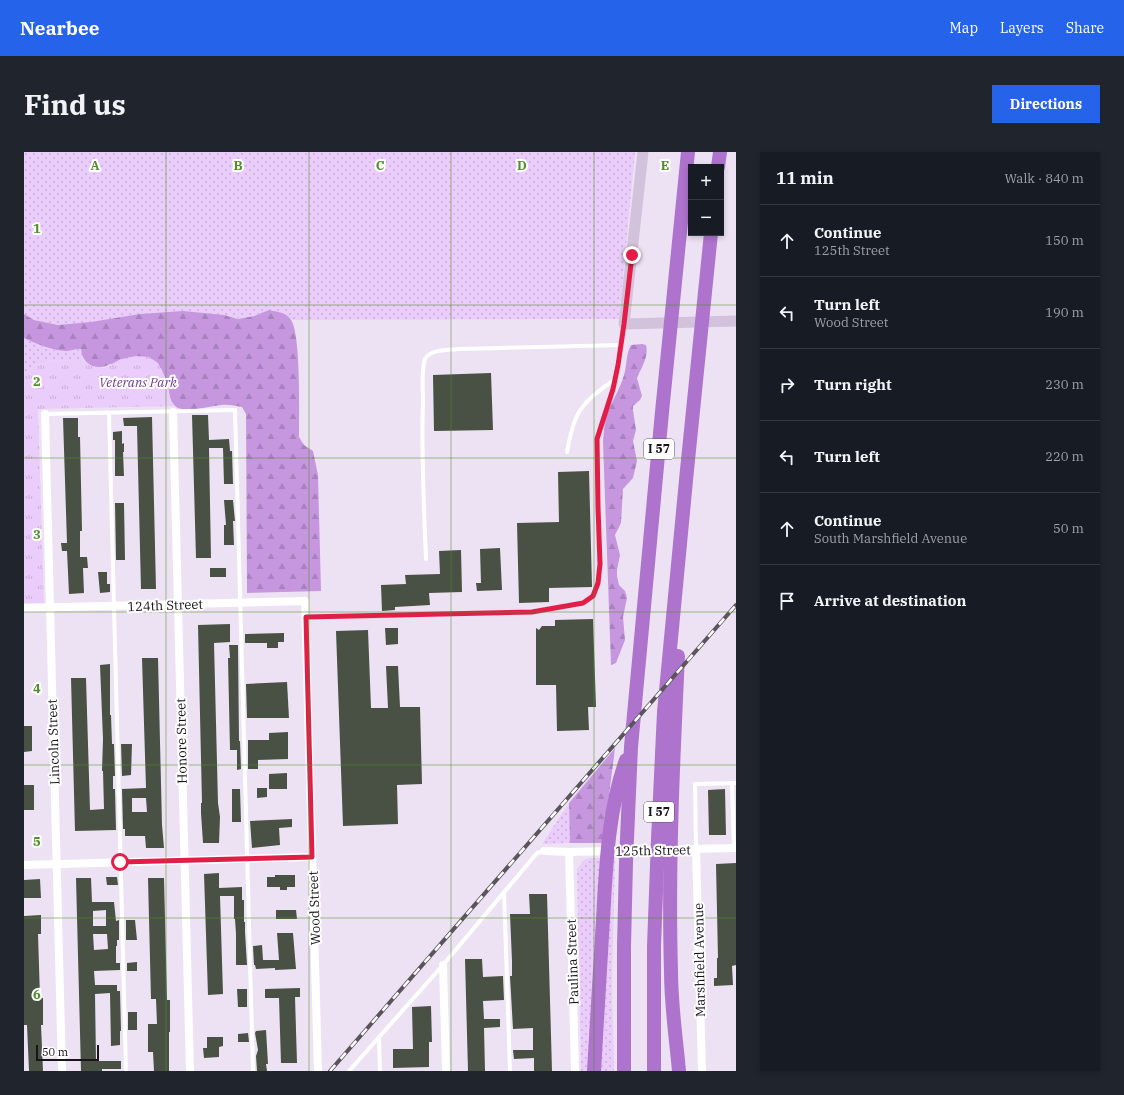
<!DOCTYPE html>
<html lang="en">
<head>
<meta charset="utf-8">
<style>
	body { margin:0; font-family:"IBM Plex Serif",serif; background:#20242c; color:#f1f3f6 }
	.controls { position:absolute; right:12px; top:12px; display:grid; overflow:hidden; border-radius:0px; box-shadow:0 2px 6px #0003 }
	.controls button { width:36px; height:36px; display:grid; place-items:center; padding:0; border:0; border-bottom:1px solid #363941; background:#171b24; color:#f1f3f6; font:20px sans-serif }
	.scale { position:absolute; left:12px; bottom:10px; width:63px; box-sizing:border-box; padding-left:4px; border:2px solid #18141a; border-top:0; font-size:11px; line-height:14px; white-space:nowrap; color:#18141a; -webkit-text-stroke:3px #fff; paint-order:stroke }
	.stop { position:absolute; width:12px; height:12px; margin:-9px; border:3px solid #e11d48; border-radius:50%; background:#fff }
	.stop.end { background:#e11d48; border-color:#fff; box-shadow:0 1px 4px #0008 }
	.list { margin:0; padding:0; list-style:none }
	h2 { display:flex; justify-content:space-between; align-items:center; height:52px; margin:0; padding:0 16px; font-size:17px }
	h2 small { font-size:13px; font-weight:400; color:#9ea1a6 }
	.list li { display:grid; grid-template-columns:26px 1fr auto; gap:12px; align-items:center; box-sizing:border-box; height:72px; padding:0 16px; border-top:1px solid #363941 }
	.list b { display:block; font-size:15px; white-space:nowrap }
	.list p { margin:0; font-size:13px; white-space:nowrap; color:#9ea1a6 }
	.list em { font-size:13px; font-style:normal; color:#9ea1a6 }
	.icon { flex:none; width:22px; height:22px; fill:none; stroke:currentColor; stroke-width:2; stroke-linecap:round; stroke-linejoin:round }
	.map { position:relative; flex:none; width:712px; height:919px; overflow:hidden; border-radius:0px }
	header { display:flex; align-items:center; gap:24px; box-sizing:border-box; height:56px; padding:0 20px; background:#2563eb; color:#fff }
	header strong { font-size:19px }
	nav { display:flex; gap:22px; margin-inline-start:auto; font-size:14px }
	.intro { display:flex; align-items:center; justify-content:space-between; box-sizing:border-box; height:96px; padding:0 24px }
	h1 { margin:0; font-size:28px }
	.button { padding:10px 18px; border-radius:0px; background:#2563eb; color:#fff; font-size:14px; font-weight:700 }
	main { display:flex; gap:24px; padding:0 24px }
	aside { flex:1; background:#171b24; border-radius:0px; box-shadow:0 2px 6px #0003 }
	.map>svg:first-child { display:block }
	.grass { fill:url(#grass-dots) }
	.forest { fill:url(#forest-firs) }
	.park { fill:url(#park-tufts) }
	.building { fill:#485143; fill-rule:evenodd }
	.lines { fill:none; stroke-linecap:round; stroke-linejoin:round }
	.lane { stroke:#fff; stroke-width:4 }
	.street { stroke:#fff; stroke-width:8 }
	.secondary { stroke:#d3c2db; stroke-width:11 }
	.highway { stroke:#ae73cd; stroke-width:14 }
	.rail-casing { stroke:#5a545d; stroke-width:4 }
	.rail { stroke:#fff; stroke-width:2.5; stroke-dasharray:8; stroke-linecap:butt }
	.route { stroke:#e11d48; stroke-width:5 }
	.grid { fill:none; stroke:#548e2c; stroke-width:1; stroke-opacity:0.55 }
	.labels { text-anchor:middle; stroke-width:4; stroke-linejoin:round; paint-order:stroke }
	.shield { fill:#fff; stroke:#5d5a5f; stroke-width:1 }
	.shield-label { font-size:12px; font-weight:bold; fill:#18141a }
	.park-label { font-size:13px; font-style:italic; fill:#73398e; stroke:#fff }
	.street-label { font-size:13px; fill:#18141a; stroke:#fff }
	.grid-label { font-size:13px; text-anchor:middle; font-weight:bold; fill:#548e2c; stroke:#fff; stroke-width:4; stroke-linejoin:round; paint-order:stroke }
</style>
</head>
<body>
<header>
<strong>Nearbee</strong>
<nav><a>Map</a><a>Layers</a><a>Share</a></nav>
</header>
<div class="intro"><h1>Find us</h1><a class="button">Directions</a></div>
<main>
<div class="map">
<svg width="712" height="919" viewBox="0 0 712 919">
	<defs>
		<pattern id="grass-dots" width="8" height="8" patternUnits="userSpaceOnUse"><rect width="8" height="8" fill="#eacdfa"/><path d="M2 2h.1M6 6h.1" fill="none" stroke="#c8afd6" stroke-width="1.8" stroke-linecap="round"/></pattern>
		<pattern id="forest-firs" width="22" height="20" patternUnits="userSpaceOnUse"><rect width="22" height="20" fill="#c697df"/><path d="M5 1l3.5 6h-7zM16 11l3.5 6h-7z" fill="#a981bf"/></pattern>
		<pattern id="park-tufts" width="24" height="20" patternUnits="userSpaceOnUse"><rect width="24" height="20" fill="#eacdfa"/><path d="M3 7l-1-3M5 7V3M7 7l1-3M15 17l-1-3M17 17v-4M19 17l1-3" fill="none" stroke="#c8afd6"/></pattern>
	</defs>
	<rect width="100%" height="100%" fill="#ede2f3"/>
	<g class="grass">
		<path d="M0 0H611L595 167 268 168C245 150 239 165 216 166 211 167 205 164 200 163L34 173 10 168 0 162Z"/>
		<path d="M0 186C13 192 27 199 41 199 47 199 51 197 57 197L59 208 19 209 0 222Z"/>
		<path d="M545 651 546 691 518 692Z"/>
		<path d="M567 706H578L572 758 564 919H557L553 717 560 708Z"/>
		<path d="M586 706H591L588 832 590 919H574Z"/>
	</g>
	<g class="forest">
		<path d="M245 158C253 160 262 160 267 168 277 181 275 264 275 285L280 293 289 299 294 323 297 439 223 441 222 262 218 255C211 254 204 252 197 253 186 254 159 262 151 254 144 247 146 239 143 231 142 226 139 222 137 216L86 212C73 220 58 213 57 197 51 197 46 199 41 199 27 198 13 192 0 186V162L10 168 34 173 67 170 116 162 159 159 200 163 214 167 230 164Z"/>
		<path d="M618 192 622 193C625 205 617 216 613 226L618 244 616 248 609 254V258L612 278 609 289 613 309 609 326 599 337 597 371 591 383 596 403 593 418V424L595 433 601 439 603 446 599 465 601 488 592 511 587 513 579 290C580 281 580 271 583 262 588 249 596 237 600 223 603 213 602 201 607 193Z"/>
		<path d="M591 596 579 691H546L545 651Z"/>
	</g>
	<path class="park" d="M112 204 125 205 134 211 143 230 146 248 151 254 14 257 20 451H0V222L19 209 59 208 68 214 80 216 97 207Z"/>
	<g class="building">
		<path d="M467 221 469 278 410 279 409 223Z"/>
		<path d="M168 263H184L185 288 205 287 206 299H208L209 332H200L199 296H185L187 406H172Z"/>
		<path d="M128 265 132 437H117L113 274H100L99 266Z"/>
		<path d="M39 266H54V285H56L58 379H56V405H63L64 416H59L60 441 45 442 43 399H38L37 391H43Z"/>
		<path d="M98 279V292L100 291V300H99L100 324H91V288H89V280Z"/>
		<path d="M565 319 568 435 525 436V450L495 451 493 371 535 370 534 320Z"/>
		<path d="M200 348H209L211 369H209L210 393H200V373H202Z"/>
		<path d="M91 351H100L101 408H92Z"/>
		<path d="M476 396 478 438 453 439 452 431H457L456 397Z"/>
		<path d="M437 398 438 440 405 441 406 453 371 455V458L358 459 357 433 382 432 381 423 416 422 415 399Z"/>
		<rect x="186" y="416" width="16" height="9"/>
		<path d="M74 420H83V432H86V440L76 441Z"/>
		<path d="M569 467 572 555H564L565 578 533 579 532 533H512V476L515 478 518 474H531V468Z"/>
		<path d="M206 472V490L190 491 194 651 196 665 195 691H179L177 661V651H178L174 473Z"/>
		<path d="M361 476H374V492L362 493Z"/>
		<path d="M344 478 347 556H364L362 514H374L376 555H396L398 632 373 633 374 672 319 674 312 479Z"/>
		<path d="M260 481V490H254V496H243V491H221V482Z"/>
		<path d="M205 493H214L215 589H216L217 617 213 618V598H206L204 506H206Z"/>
		<path d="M118 506H134L138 673 140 696H122L121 684H101V677H99L98 637 122 636ZM108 646H122L123 660H108Z"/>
		<path d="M86 512V563H87L88 592H90L91 624H89V637H91L92 678 51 679 47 526H62L66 658 80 657 79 619H78L79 587 76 513Z"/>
		<path d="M263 530 265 566H223L222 532Z"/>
		<path d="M0 574H8V599L0 600Z"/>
		<path d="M264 580V607L234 608V617H224V588H245V581Z"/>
		<path d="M97 592H108L107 623 98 624Z"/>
		<path d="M263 621V637H245V622Z"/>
		<rect x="0" y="633" width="10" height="25"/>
		<path d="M233 636H243V645L233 646Z"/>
		<path d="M208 637H216L217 670H208Z"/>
		<path d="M701 637 702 683H685L684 638Z"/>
		<path d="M268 667V675L255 676 256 693 228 696 226 669Z"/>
		<path d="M712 711V813L708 814 709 833 690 834V826H693V806H694L692 712Z"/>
		<path d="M195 721V736L218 735V748H220V770H221V780L223 813H212V782L211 767H210V744H196L199 842 184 843 180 722Z"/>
		<path d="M251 723H271V735H263V738H256V735H243V725H251Z"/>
		<path d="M82 725H93L94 733H83Z"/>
		<path d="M52 726H67L68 750H90L92 769 95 768V788H93V794H92V811H96V818L70 819 71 833H93V839H96L97 879H96V893L87 894 86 841 71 842 72 909H97V917H78V919H57ZM82 758V774H69V759ZM69 782H83L84 797 70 798Z"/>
		<path d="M124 726H140L143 848H146V880H145V919H130L129 900H124V872H133L132 847H127Z"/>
		<path d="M16 727 17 746H0V728Z"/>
		<path d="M505 742H523L528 919H510V906L490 907 489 898H509V876L489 877 486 824H488V809L486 762H506Z"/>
		<path d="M252 758H272L273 767H252Z"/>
		<path d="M17 763V782H14L16 846H19V873H17L19 919H5L3 873H0V764Z"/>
		<path d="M102 768H111L113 788H102Z"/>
		<path d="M253 781H269L272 817 251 818V816L232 817 231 813H230L229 794 238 793 239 808H255Z"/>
		<path d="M441 807H458L459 825 479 824 480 848 459 849 460 867H476V875L460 876 461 919H444Z"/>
		<path d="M113 810V819H103V811Z"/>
		<path d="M276 836V845H271L273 911H257L255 846H241V837Z"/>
		<path d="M213 837H223V855H214Z"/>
		<path d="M407 854 408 890H405V915L369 916V897H389L388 855Z"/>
		<rect x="104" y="860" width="9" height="18"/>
		<path d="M242 878 244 912H242L243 919H233L232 904 234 898 231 881 232 879Z"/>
		<path d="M224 881 225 890H214V882Z"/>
		<path d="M183 885H199V894L195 895V905L180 906 179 896H183Z"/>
	</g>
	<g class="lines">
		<g class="lane">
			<path d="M85 261 102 919"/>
			<path d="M21 262 211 258 229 919"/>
			<path d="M543 300C551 258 556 252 590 228"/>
			<path d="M402 407C400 355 397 302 399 250 399 238 397 218 401 207 406 197 425 198 435 197L597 193"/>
			<path d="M282 465 508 460 559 451 569 444 574 431 576 412 574 355 573 287 589 237 600 173"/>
			<path d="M708 631 710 696"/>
			<path d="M672 697 671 632 712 631"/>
			<path d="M480 740 486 919"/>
			<path d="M355 885 356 919"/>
			<path d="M325 919 419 813 513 701 520 699"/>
		</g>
		<g class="street">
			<path d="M149 260 166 919"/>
			<path d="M21 262 38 919"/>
			<path d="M0 456 281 449 294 919"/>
			<path d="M672 697 678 919"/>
			<path d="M520 699 545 700 712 696"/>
			<path d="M545 700 551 919"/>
			<path d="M0 713 288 705"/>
			<path d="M419 813 422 919"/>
		</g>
		<path class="secondary" d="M619 0 600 172 712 169"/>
		<g class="highway">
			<path d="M694 15 696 0"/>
			<path d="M654 504C649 609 644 714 647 819 647 853 652 886 655 919"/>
			<path d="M570 919C573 868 576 818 579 767 582 715 584 658 602 608"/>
			<path d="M600 919V794L602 710 607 595 638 260 664 0"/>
			<path d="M630 919V794L634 687 640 560 663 318 687 81"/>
		</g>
		<defs>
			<path id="rail" d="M306 919 712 453"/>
		</defs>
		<use href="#rail" class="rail-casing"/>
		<use href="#rail" class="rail"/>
	</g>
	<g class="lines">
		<path class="route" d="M96 710 288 705 282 465 508 460 559 451 569 444 574 431 576 412 574 355 573 287 589 237 594 213 600 172 608 103"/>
	</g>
	<path class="grid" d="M142 0V919M285 0V919M427 0V919M570 0V919M0 153H712M0 306H712M0 460H712M0 613H712M0 766H712"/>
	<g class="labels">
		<g class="shield">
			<rect x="620" y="287" width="30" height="20" rx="3"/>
			<rect x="620" y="650" width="30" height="20" rx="3"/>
		</g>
		<g class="shield-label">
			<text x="635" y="301">I 57</text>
			<text x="635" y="664">I 57</text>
		</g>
		<g class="park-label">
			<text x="114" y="235">Veterans Park</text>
		</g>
		<g class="street-label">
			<text transform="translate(141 453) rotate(-2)" y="5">124th Street</text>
			<text transform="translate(157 589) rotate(-91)" y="5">Honore Street</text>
			<text transform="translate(29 590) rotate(-92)" y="5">Lincoln Street</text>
			<text transform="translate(629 698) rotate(-1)" y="5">125th Street</text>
			<text transform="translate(290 756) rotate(-92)" y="5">Wood Street</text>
			<text transform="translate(675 808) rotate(-91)" y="5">Marshfield Avenue</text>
			<text transform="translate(548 810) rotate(-92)" y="5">Paulina Street</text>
		</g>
	</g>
	<g class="grid-label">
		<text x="71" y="18">A</text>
		<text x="214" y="18">B</text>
		<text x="356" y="18">C</text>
		<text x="498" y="18">D</text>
		<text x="641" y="18">E</text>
		<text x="13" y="81">1</text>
		<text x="13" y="234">2</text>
		<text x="13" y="387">3</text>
		<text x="13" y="541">4</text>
		<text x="13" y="694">5</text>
		<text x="13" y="847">6</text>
	</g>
</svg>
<div class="controls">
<button>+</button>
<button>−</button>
</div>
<div class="scale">50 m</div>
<div class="stop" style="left:96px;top:710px"></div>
<div class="stop end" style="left:608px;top:103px"></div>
</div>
<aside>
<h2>11 min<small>Walk · 840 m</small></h2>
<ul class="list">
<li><svg class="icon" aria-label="ahead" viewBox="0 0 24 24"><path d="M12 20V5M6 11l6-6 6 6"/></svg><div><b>Continue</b><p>125th Street</p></div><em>150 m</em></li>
<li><svg class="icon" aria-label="left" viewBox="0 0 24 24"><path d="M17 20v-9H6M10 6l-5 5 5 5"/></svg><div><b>Turn left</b><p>Wood Street</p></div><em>190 m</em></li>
<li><svg class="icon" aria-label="right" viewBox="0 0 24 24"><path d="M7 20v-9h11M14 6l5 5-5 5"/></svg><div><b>Turn right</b></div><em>230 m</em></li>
<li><svg class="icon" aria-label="left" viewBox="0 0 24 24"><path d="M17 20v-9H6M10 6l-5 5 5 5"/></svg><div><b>Turn left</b></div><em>220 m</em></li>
<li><svg class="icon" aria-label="ahead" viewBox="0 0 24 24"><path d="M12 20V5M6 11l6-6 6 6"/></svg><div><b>Continue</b><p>South Marshfield Avenue</p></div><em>50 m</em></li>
<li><svg class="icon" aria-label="arrive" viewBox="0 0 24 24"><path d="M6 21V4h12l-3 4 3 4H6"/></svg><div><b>Arrive at destination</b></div></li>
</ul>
</aside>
</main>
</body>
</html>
